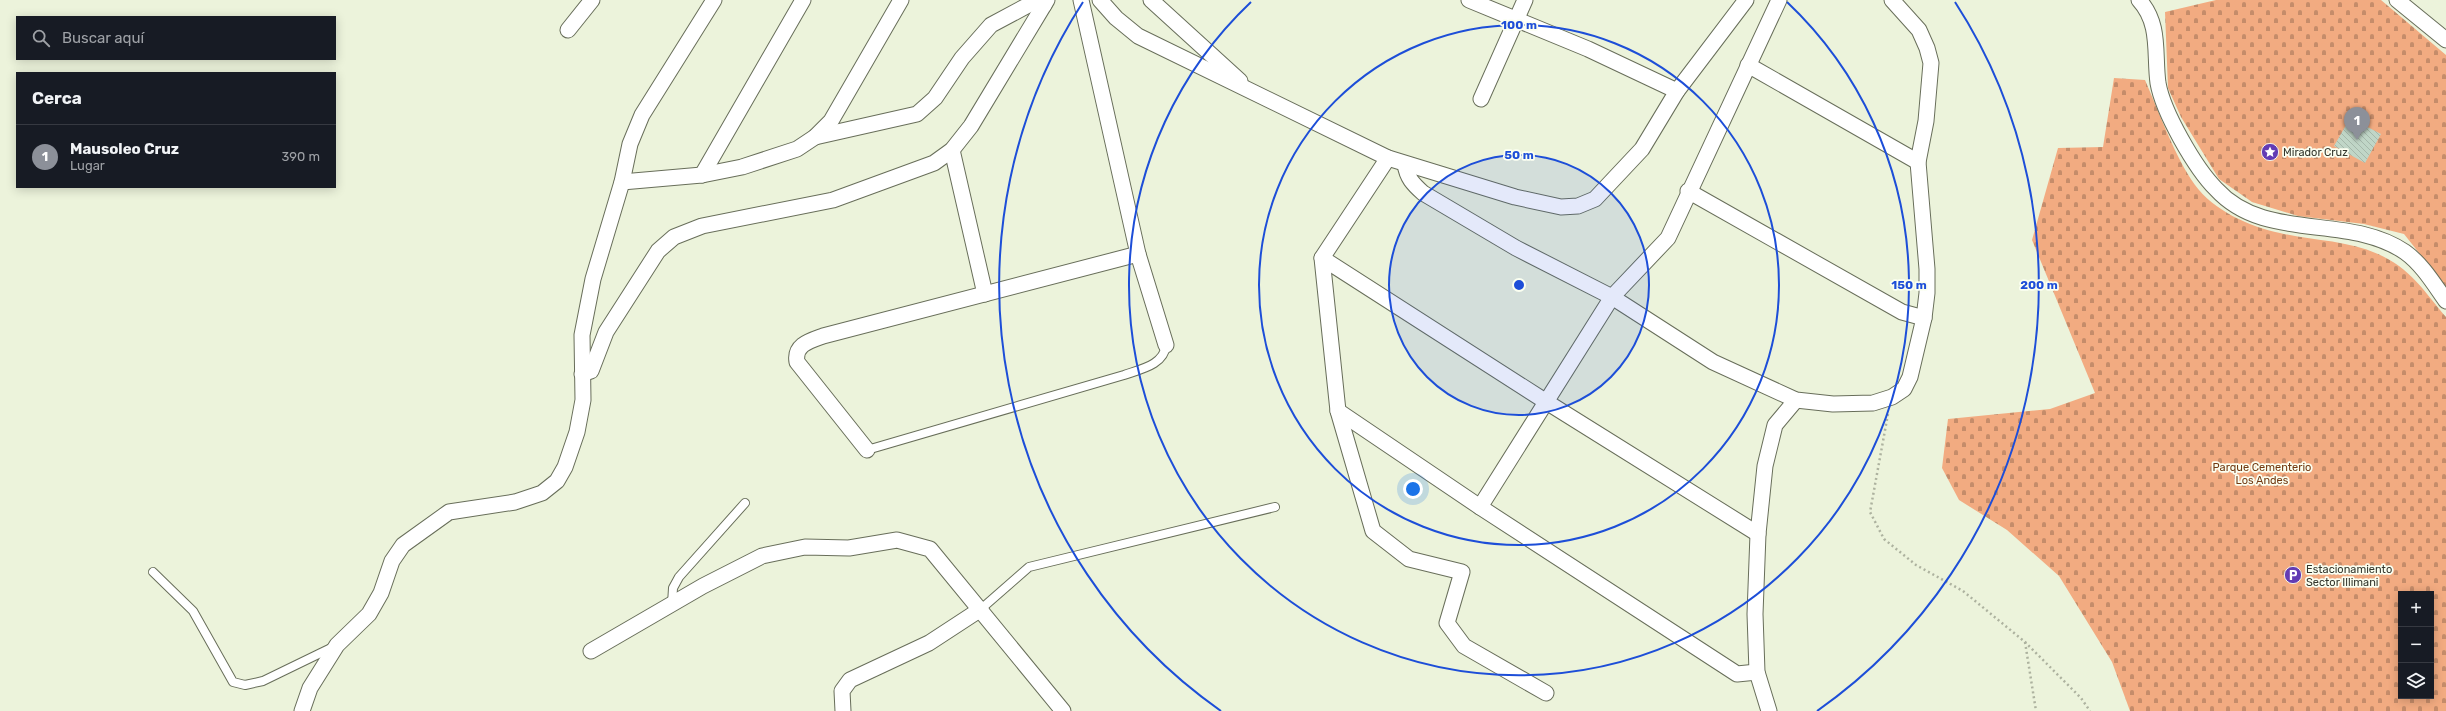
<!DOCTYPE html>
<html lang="es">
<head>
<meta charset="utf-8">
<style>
	body { margin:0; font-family:Rubik,sans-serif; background:#242831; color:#f1f3f6 }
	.controls { position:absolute; right:12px; bottom:12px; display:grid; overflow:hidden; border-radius:0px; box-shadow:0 2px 10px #0003 }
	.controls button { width:36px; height:36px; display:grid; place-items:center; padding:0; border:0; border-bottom:1px solid #363941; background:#171b24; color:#f1f3f6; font:20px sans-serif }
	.you { position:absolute; left:1413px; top:489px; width:14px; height:14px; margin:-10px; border:3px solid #fff; border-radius:50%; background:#1a73e8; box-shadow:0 0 0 6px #1a73e833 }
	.badge { display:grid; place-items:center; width:26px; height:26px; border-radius:50%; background:#8c9099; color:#fff; font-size:13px; font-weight:700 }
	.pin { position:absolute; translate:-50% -33px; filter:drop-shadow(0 1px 2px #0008) }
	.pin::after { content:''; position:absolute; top:21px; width:14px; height:12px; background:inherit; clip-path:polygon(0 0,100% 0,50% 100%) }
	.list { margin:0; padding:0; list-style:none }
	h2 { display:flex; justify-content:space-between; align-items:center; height:52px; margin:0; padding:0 16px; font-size:17px }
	h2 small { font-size:13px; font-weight:400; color:#9ea1a6 }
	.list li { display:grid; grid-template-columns:26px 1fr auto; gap:12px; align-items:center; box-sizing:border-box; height:64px; padding:0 16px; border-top:1px solid #363941 }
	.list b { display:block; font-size:15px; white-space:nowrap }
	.list p { margin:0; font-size:13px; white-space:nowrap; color:#9ea1a6 }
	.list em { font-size:13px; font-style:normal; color:#9ea1a6 }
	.icon { flex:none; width:22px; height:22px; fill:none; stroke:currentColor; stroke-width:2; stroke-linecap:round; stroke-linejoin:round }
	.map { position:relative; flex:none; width:2446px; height:711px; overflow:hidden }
	.search { position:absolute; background:#171b24; box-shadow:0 2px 10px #0003; left:16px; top:16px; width:320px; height:44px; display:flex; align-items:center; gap:10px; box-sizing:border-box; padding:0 14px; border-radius:0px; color:#9ea1a6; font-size:15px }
	.panel { position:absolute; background:#171b24; box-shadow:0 2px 10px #0003; left:16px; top:72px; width:320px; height:116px; border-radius:0px }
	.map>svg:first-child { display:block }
	.cemetery { fill:url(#cemetery-stones); fill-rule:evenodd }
	.building { fill:url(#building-back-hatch) }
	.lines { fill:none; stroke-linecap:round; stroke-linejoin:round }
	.service-casing { stroke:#686e5a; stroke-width:10 }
	.minor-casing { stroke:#686e5a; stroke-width:17 }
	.path { stroke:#adb29f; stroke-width:2.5; stroke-dasharray:2 3; stroke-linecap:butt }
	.service { stroke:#fff; stroke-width:8 }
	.minor { stroke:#fff; stroke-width:15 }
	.ring { fill:none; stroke:#1d4ed8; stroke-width:2 }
	.labels { text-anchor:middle; stroke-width:3.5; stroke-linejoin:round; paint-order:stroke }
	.poi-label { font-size:11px; fill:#33362c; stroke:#fbfff1; text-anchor:start }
	.park-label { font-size:11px; fill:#723910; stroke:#fbfff1 }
	.centre { fill:#1d4ed8; stroke:#fbfff1; stroke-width:2 }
	.ring-label { font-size:12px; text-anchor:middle; font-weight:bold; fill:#1d4ed8; stroke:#fbfff1; stroke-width:3.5; stroke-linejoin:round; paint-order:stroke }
</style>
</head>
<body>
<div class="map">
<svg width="2446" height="711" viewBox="0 0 2446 711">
	<defs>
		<pattern id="cemetery-stones" width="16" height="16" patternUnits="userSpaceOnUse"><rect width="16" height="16" fill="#f2ab81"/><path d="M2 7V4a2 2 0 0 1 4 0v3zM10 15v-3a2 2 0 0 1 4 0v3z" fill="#c58c6a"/></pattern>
		<pattern id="building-back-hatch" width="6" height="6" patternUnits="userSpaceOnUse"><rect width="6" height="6" fill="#c0d6c7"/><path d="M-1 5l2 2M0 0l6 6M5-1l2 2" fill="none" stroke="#a5b8ab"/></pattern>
	</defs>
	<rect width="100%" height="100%" fill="#ecf3db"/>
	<g class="cemetery">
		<path d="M2216 0H2381L2446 55V287L2404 234 2364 224 2298 216 2252 202 2219 179 2181 117 2168 88 2165 12Z"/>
		<path d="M2114 78 2145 80C2159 112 2175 157 2195 185 2213 210 2250 227 2280 233 2313 241 2346 240 2378 254 2410 268 2424 291 2446 317V711H2130L2112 662 2059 576 2007 530 1959 500 1942 468 1948 419 2050 409 2095 393 2032 240 2058 148 2103 147ZM2401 594H2431V696H2401Z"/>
	</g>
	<path class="building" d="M2350 118 2381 134 2365 163 2334 146Z"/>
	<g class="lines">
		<defs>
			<g id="service">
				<path d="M867 450 1124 375C1141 369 1164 365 1166 345"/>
				<path d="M153 572 193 611 233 682 245 685 263 681 333 647"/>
				<path d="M672 604 673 588 679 577 745 503"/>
				<path d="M981 609 1029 567 1275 507"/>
			</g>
			<g id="minor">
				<path d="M1081 0 1138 254 1166 345"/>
				<path d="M1100 0 1116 18 1138 36 1388 158 1515 197 1561 207 1578 206 1595 199 1642 149 1677 91 1746 0"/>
				<path d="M1151 0 1240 81"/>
				<path d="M1469 0 1588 49 1677 91"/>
				<path d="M2139 0C2161 24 2154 54 2158 83 2163 112 2195 168 2216 189 2265 243 2348 213 2405 252 2422 264 2434 284 2446 301"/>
				<path d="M2397 0 2446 40"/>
				<path d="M568 30 592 0"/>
				<path d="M1748 65 1918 162"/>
				<path d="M1481 99 1525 0"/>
				<path d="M815 137 917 114 935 98 962 58 991 25 1034 2 1044 5"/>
				<path d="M952 150 985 294"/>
				<path d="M1388 158 1322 258 1338 411 1373 531 1409 559 1462 572 1447 623 1464 646 1546 693"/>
				<path d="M1405 164C1407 178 1413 184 1423 193L1516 248 1612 297 1713 362 1796 400 1833 404 1873 403 1892 397 1904 389 1910 377 1924 318 1927 293V269L1918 162 1926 121 1931 63 1927 48 1919 30 1892 0"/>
				<path d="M702 175 803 0"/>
				<path d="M622 182 702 175 742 167 797 149 815 137 831 121 901 0"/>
				<path d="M1688 191 1902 312 1924 318"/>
				<path d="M1322 258 1545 401 1758 534"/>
				<path d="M582 374 591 371 606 332 658 251 674 237 702 226 833 200 934 163 952 150 971 126 1047 0"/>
				<path d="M1338 411 1480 507 1737 674 1757 672"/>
				<path d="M867 450 797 362C794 345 809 341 823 336L1138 254"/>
				<path d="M1480 507 1612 297 1668 238 1779 0"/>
				<path d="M591 651 703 586 762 556 805 547 849 548 897 540 930 549 1063 711"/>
				<path d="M302 711 310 688 337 645 369 614 381 593 392 561 403 545 449 512 515 502 542 493 557 481 565 467 577 432 583 400 582 335 593 279 622 182 630 144 642 115 714 0"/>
				<path d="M843 711 842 691 850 680 929 643 981 609"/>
				<path d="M1769 711 1757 672 1755 614 1758 534 1765 466 1775 425 1796 400"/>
			</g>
		</defs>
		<use href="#service" class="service-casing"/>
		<use href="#minor" class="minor-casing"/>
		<g class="path">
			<path d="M1888 414 1870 512 1884 539 1916 565 1963 591 2025 642 2081 698 2090 711"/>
			<path d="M2025 642 2036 711"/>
		</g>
		<use href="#service" class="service"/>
		<use href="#minor" class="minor"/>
	</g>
	<circle cx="1519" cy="285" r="130" fill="#1d4ed8" fill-opacity=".12"/>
	<g class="ring">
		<circle cx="1519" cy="285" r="130"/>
		<circle cx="1519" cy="285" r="260"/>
		<path d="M1787 2A390 390 0 1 1 1251 2"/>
		<path d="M1221 711A520 520 0 0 1 1083 2M1955 2A520 520 0 0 1 1817 711"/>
	</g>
	<defs>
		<symbol id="sight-disc" viewBox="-11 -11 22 22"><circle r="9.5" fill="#623cb4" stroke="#fbfff1"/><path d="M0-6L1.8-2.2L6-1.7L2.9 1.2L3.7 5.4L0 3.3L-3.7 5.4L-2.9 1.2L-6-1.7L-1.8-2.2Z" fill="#fff"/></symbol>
		<symbol id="parking-disc" viewBox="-11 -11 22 22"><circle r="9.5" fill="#623cb4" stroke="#fbfff1"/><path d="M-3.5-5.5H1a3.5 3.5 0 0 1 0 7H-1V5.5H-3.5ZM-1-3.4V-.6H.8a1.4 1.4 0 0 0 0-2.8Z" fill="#fff"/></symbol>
	</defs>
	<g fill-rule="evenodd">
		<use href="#sight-disc" x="2260" y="142" width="20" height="20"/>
		<use href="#parking-disc" x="2283" y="565" width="20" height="20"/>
	</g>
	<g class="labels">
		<g class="poi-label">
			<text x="2283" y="156">Mirador Cruz</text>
			<text x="2306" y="573">Estacionamiento<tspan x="2306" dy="13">Sector Illimani</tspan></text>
		</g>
		<g class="park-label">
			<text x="2262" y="471">Parque Cementerio<tspan x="2262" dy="13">Los Andes</tspan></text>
		</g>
	</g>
	<circle cx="1519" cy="285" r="6" class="centre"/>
	<g class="ring-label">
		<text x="1519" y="29">100 m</text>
		<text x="1519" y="159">50 m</text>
		<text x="1909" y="289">150 m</text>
		<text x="2039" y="289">200 m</text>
	</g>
</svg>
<div class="controls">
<button>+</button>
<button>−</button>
<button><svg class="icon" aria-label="layers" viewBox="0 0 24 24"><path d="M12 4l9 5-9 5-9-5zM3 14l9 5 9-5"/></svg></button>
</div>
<div class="you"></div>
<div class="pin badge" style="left:2357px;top:140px">1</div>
<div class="search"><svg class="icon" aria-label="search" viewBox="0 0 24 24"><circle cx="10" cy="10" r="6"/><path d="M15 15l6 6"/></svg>Buscar aquí</div>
<section class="panel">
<h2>Cerca<small></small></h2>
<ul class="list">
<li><span class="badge">1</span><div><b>Mausoleo Cruz</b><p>Lugar</p></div><em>390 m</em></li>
</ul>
</section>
</div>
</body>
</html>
